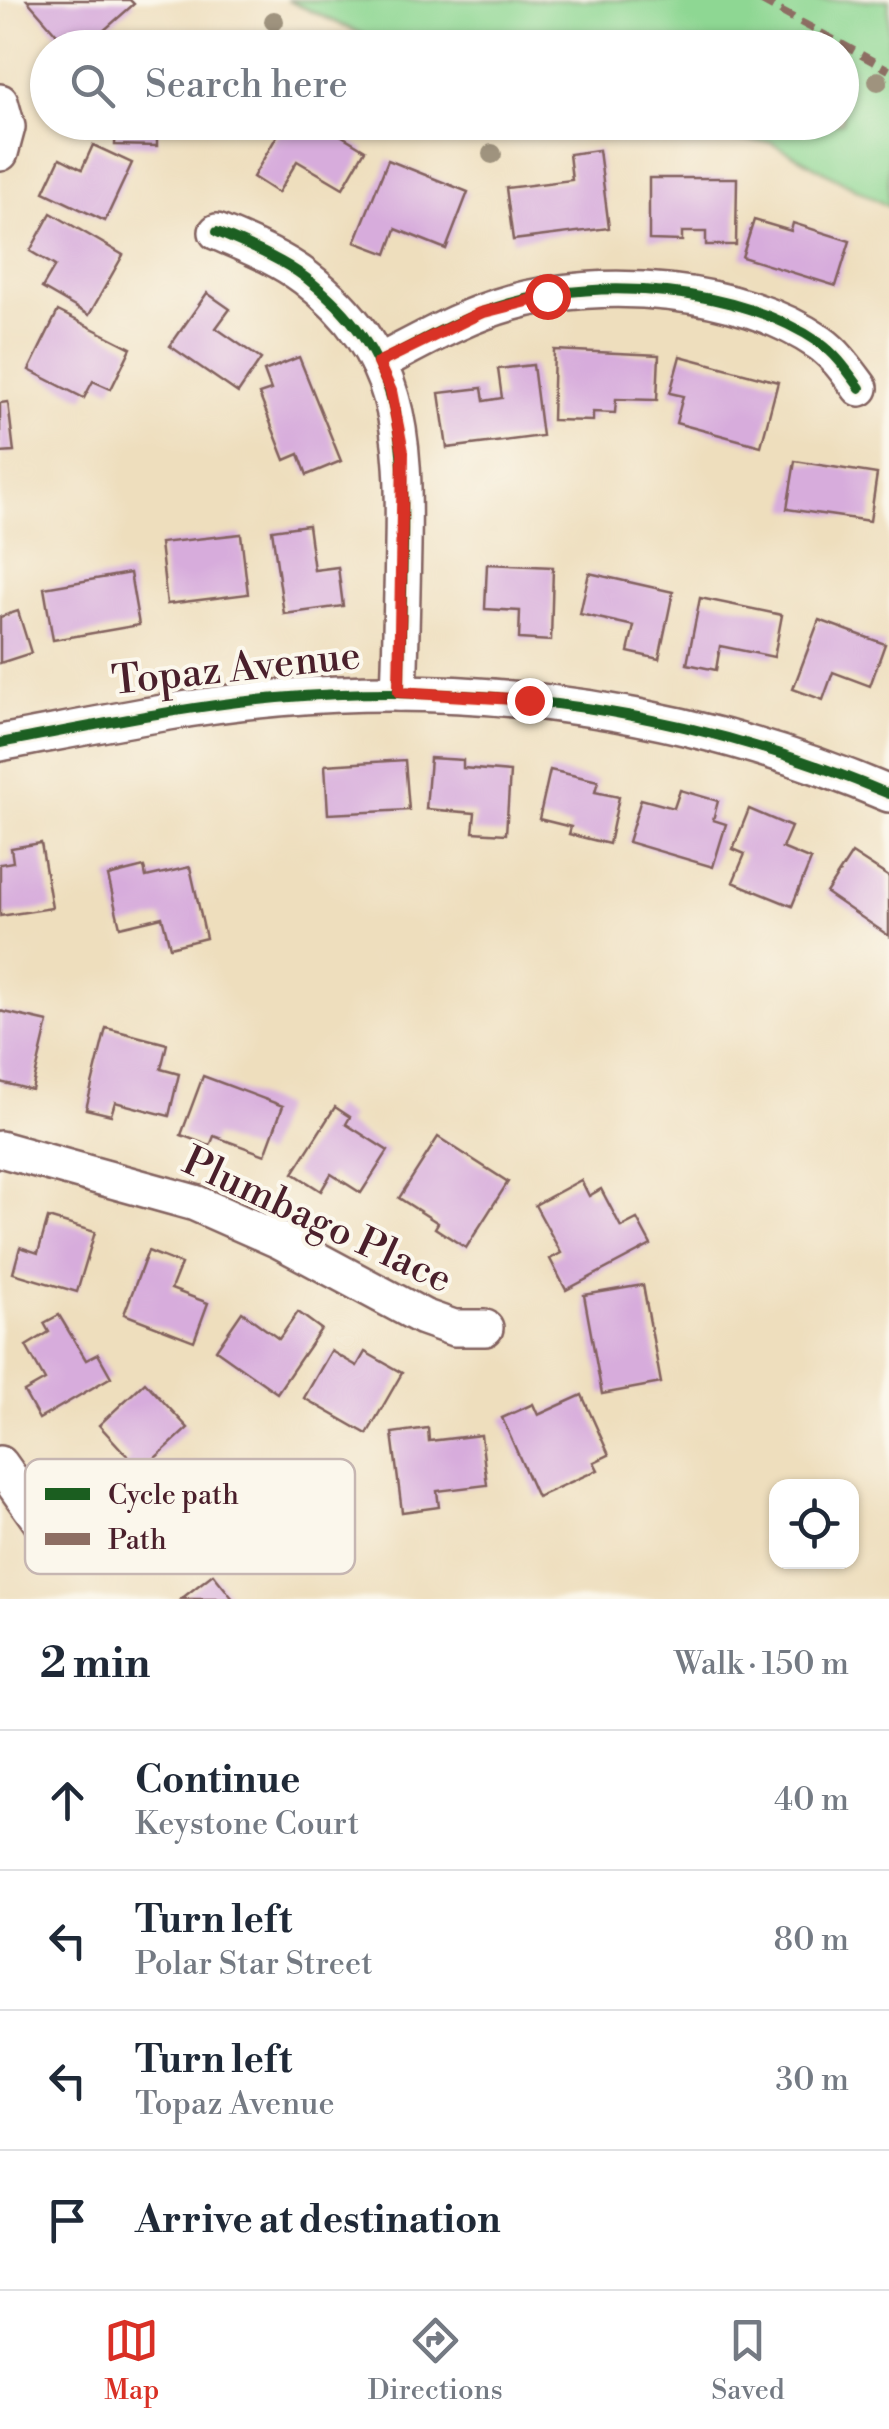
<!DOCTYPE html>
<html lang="en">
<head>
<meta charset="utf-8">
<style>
	body { margin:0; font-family:"Libre Bodoni",serif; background:#f6f6f7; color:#1f2937 }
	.controls { position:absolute; right:30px; bottom:30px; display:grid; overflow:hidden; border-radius:20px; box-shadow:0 2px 8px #0004 }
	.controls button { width:90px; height:90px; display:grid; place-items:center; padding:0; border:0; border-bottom:2px solid #e0e1e3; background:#fff; color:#1f2937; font:50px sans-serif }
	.stop { position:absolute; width:30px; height:30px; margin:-22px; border:8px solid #d93025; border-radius:50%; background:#fff }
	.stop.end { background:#d93025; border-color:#fff; box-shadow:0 2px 10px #0008 }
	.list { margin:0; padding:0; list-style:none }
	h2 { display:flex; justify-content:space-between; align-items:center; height:130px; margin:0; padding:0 40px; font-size:42px }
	h2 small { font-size:32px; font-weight:400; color:#747a83 }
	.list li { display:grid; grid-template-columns:65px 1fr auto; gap:30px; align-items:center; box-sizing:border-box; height:140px; padding:0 40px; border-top:2px solid #e0e1e3 }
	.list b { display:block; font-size:38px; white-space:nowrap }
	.list p { margin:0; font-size:32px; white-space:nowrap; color:#747a83 }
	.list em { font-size:32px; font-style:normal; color:#747a83 }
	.icon { flex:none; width:55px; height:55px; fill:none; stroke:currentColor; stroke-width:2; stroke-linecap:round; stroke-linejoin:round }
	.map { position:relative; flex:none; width:889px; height:1599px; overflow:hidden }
	.search { position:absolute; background:#fff; box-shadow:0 2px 8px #0004; left:30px; right:30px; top:30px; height:110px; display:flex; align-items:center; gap:25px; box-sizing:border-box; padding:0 35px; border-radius:55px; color:#747a83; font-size:38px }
	.sheet { height:690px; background:#fff }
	nav { display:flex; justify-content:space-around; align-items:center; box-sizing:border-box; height:140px; border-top:2px solid #e0e1e3; background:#fff; font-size:28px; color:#747a83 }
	nav a { display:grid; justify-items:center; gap:5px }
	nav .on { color:#d93025 }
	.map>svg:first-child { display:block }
	.green { fill:#8ed793; stroke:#6c7b5f; stroke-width:2.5 }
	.building { fill:#d7acdc }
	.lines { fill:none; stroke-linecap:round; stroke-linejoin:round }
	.street-casing { stroke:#83625e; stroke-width:40 }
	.street { stroke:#fff; stroke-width:35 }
	.quiet { stroke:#8d6e63; stroke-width:8; stroke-dasharray:15 8; stroke-linecap:butt }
	.cycleway-casing { stroke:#fbf7ec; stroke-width:16 }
	.cycleway { stroke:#1b5e20; stroke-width:10 }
	.tree { fill:#9f937e }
	.route { stroke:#d93025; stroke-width:12 }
	.labels { text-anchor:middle; stroke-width:8; stroke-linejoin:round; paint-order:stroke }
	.street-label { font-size:40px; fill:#4a1f2b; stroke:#fbf7ec }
	.key { fill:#fbf7ec; stroke:#c6b6b2; stroke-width:2.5 }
	.key-label { font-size:28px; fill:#4a1f2b }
</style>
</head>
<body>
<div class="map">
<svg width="889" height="1599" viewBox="0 0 889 1599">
	<rect width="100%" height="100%" fill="#fbf7ec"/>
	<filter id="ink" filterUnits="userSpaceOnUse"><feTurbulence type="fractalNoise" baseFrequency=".01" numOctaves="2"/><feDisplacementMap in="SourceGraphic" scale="20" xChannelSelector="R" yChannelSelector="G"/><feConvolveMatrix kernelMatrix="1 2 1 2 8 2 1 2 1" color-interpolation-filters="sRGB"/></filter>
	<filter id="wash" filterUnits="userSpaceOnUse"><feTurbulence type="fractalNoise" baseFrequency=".0048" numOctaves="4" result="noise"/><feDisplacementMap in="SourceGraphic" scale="40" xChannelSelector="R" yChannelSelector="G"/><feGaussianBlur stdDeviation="2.25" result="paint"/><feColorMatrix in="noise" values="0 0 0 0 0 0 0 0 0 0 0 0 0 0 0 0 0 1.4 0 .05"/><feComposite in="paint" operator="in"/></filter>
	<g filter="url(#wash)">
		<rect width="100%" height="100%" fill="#eedebd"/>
		<path class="green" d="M287 0H889V207L770 142 573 132 553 123 842 122V48L390 47Z"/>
		<g id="blocks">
			<g class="building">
				<path d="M27 0H130L134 4 84 48H69Z"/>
				<path d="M116 122H168L167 129H157V146L115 145Z"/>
				<path d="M285 122H319L365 150 343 188 297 161 278 193 253 177Z"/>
				<path d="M93 145 132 163 105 221 44 192 60 158 82 169Z"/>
				<path d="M599 150 609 228 513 240 506 188 572 180 569 154Z"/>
				<path d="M388 160 468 192 446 249 396 229 387 254 355 242Z"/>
				<path d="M649 178H737L736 245H706V232H682V241L649 240Z"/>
				<path d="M51 213 123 255 89 315 42 288 55 266 30 251Z"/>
				<path d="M754 220 791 231 793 223 850 241 836 286 742 257Z"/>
				<path d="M207 293 230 309 216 328 261 359 238 393 170 346Z"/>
				<path d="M58 311 131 348 111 389 93 381 84 398 29 370Z"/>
				<path d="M554 350 659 355 657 400 616 399 615 413 593 412V421L552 420Z"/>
				<path d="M680 356 778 382 761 446 676 423 683 396 670 393Z"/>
				<path d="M299 357 341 461 307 475 299 454 285 460 259 394 271 390 264 371Z"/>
				<path d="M533 365 542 436 447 448 439 393 482 388 484 401 502 398 498 369Z"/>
				<path d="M8 402 14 452 0 453V403Z"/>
				<path d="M795 461 877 474 870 521 787 509Z"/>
				<path d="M308 525 314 570 338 567 343 606 284 614 272 530Z"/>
				<path d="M241 534 248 594 167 604 160 543Z"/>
				<path d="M487 564 553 567 551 641 519 639 520 611 485 609Z"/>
				<path d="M130 573 139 625 53 640 44 588Z"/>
				<path d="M589 573 673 592 659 659 628 652 634 626 580 614Z"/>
				<path d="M700 598 782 615 774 657 720 646 716 670 687 664Z"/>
				<path d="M18 611 31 653 0 663V617Z"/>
				<path d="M819 620 885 644 870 686 833 672 823 700 793 689Z"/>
				<path d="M430 758 463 760V768L510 772 506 834 473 832 475 813 426 809Z"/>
				<path d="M405 760 409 810 328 814 325 765Z"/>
				<path d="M550 770 598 781 595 792 619 797 609 844 569 834 571 827 539 819Z"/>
				<path d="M680 790 718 801 713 820 726 824 713 867 628 842 641 799 674 808Z"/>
				<path d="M749 809 791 827 782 848 811 860 792 906 733 882 745 854 733 849Z"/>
				<path d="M41 843 52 908 0 916V864L13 862 11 848Z"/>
				<path d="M852 853 889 877V936L826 893Z"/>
				<path d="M144 867 146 877 190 867 206 938 170 947 162 917 120 927 108 876Z"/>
				<path d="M0 1011 48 1022 32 1090 0 1082Z"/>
				<path d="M106 1028 167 1044 161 1069 179 1074 169 1116 115 1102 111 1115 86 1109Z"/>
				<path d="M203 1076 283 1106 265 1155 214 1136 210 1146 181 1135Z"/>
				<path d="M335 1107 350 1117 346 1124 388 1151 361 1193 331 1174 321 1191 293 1173Z"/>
				<path d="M438 1137 508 1182 466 1248 435 1228 438 1223 399 1198Z"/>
				<path d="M581 1180 589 1196 601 1189 621 1227 637 1219 651 1245 566 1290 550 1259 561 1253 535 1205Z"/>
				<path d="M48 1218 95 1232 77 1292 13 1273 20 1247 38 1253Z"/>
				<path d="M148 1251 181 1264 171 1289 208 1303 194 1341 124 1314Z"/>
				<path d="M643 1285 661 1383 602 1394 584 1295Z"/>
				<path d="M242 1312 279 1339 298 1312 321 1329 277 1393 216 1350Z"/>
				<path d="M59 1315 86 1360 98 1354 111 1377 39 1419 24 1392 45 1380 26 1346 49 1332 44 1323Z"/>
				<path d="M331 1351 357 1366 365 1352 402 1373 367 1434 304 1398Z"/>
				<path d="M145 1382 188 1428 141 1471 136 1466 125 1477 119 1470 130 1459 99 1425Z"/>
				<path d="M582 1395 609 1455 594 1462 598 1470 537 1497 502 1418 533 1404 538 1415Z"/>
				<path d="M428 1428 429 1441 481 1435 487 1485 437 1491 439 1507 402 1512 392 1433Z"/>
				<path d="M213 1574 233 1599H181Z"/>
			</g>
		</g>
	</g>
	<g filter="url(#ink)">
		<use href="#blocks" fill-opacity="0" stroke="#83625e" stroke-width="2.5"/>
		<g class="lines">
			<defs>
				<g id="street">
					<path d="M0 102 7 127 0 153"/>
					<path d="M217 232C247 245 280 258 306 278 402 352 405 435 403 546 402 595 401 644 399 693"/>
					<path d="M378 363C421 341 463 316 510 303 602 277 739 287 820 343 837 355 848 372 860 388"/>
					<path d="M0 743C92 726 185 706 278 698 487 680 696 712 889 794"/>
					<path d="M0 1149 195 1203 281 1241 423 1317 454 1328H485"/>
					<path d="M0 1464 44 1526 87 1554"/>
				</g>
			</defs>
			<use href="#street" class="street-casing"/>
			<use href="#street" class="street"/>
			<path class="quiet" d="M760 0 889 70"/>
			<defs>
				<g id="cycleway">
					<path d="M217 232C247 245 280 258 306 278 402 352 405 435 403 546 402 595 401 644 399 693"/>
					<path d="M378 363C421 341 463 316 510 303 602 277 739 287 820 343 837 355 848 372 860 388"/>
					<path d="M0 743C92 726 185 706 278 698 487 680 696 712 889 794"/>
				</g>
			</defs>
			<use href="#cycleway" class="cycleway-casing"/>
			<use href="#cycleway" class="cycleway"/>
		</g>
		<g class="tree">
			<circle cx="274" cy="21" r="10"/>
			<circle cx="878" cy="81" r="10"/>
			<circle cx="492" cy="154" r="10"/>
		</g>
	</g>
	<g class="lines" filter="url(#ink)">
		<path class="route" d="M529 700 399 692 403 452 391 391 378 363 480 313 547 296"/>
	</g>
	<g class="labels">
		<g class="street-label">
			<text transform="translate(236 667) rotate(-6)" y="14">Topaz Avenue</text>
			<text transform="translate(318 1219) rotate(25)" y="14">Plumbago Place</text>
		</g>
	</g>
	<rect x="25" y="1459" width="330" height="115" rx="15" class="key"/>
	<rect x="45" y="1488" width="45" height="12" fill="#1b5e20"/>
	<rect x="45" y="1533" width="45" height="12" fill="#8d6e63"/>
	<g class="key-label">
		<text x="108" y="1504">Cycle path</text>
		<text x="108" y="1549">Path</text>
	</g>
</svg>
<div class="controls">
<button><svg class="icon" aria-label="locate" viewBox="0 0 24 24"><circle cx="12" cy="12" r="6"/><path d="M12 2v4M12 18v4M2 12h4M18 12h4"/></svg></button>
</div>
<div class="stop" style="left:547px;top:296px"></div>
<div class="stop end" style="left:529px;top:700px"></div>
<div class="search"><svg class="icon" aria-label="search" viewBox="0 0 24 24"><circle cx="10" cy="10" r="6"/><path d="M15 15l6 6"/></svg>Search here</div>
</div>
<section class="sheet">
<h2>2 min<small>Walk · 150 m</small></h2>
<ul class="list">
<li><svg class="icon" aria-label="ahead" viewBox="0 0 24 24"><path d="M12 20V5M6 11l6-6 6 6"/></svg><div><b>Continue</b><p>Keystone Court</p></div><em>40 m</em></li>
<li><svg class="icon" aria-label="left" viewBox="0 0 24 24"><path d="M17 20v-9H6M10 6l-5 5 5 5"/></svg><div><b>Turn left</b><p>Polar Star Street</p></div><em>80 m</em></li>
<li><svg class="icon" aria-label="left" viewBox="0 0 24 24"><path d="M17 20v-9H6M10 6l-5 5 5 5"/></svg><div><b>Turn left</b><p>Topaz Avenue</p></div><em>30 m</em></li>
<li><svg class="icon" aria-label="arrive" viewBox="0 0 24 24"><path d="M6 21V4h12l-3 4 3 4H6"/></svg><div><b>Arrive at destination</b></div></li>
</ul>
</section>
<nav>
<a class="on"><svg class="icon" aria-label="map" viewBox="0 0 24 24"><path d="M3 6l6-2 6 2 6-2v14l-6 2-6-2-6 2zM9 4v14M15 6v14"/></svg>Map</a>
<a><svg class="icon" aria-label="directions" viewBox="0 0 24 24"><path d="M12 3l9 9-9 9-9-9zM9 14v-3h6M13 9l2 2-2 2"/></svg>Directions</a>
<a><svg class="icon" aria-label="saved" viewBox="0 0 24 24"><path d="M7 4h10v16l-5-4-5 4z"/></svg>Saved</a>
</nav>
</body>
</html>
